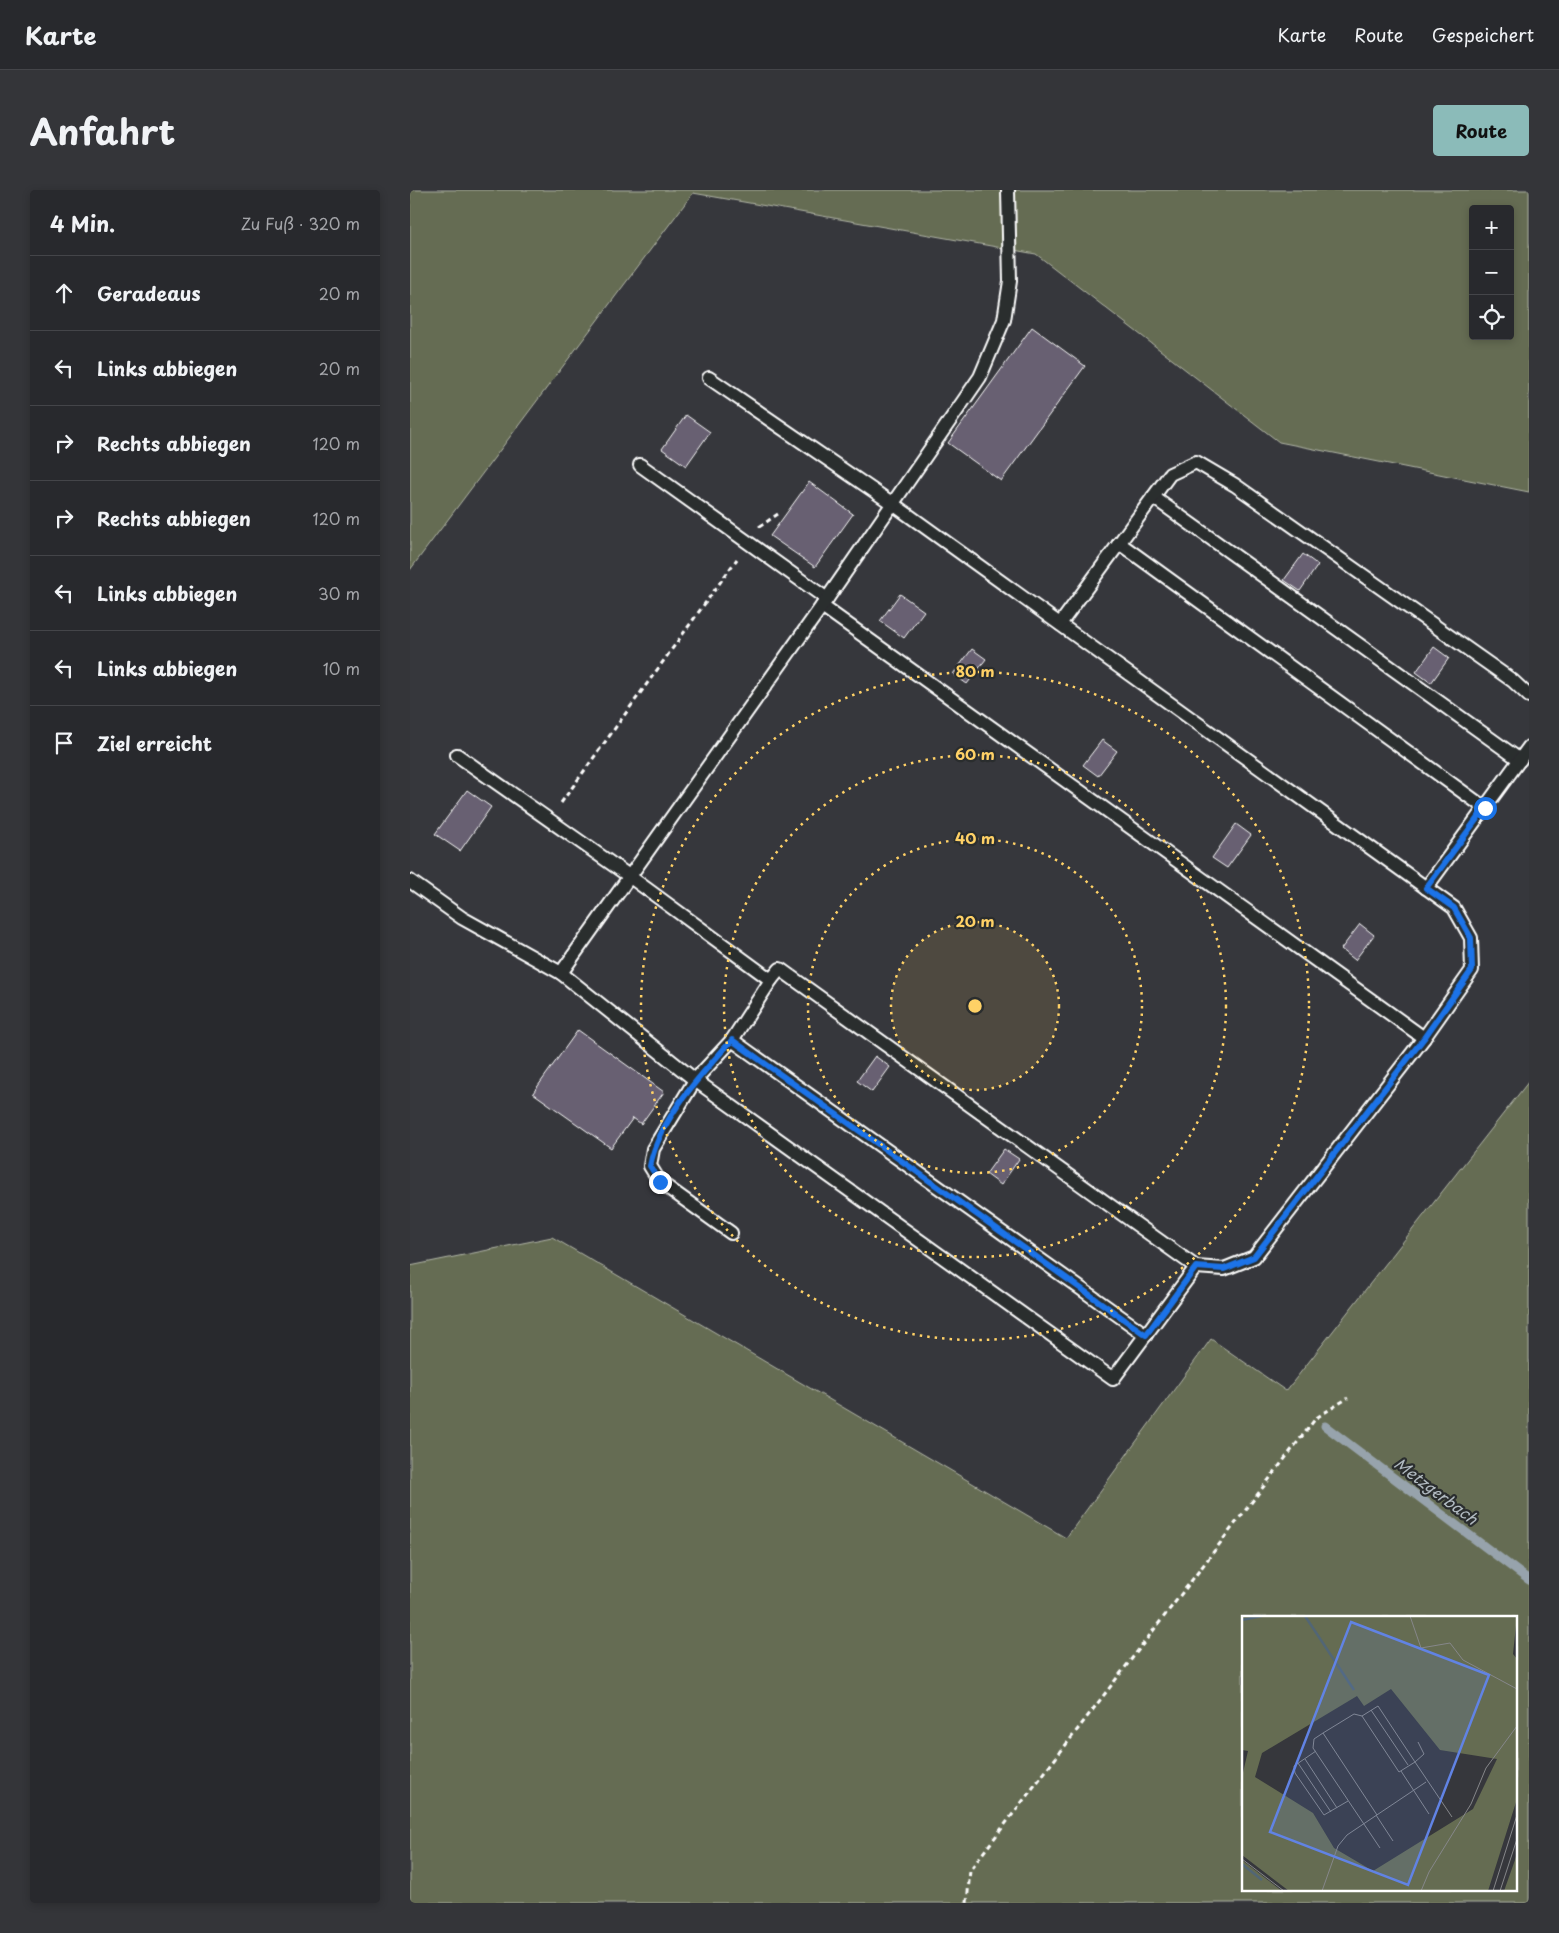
<!DOCTYPE html>
<html lang="de">
<head>
<meta charset="utf-8">
<style>
	body { margin:0; font-family:"Playpen Sans",sans-serif; background:#343539; color:#f1f3f6 }
	.controls { position:absolute; right:15px; top:15px; display:grid; overflow:hidden; border-radius:5px; box-shadow:0 2px 8px #0003 }
	.controls button { width:45px; height:45px; display:grid; place-items:center; padding:0; border:0; border-bottom:1px solid #444549; background:#28292d; color:#f1f3f6; font:25px sans-serif }
	.stop { position:absolute; width:15px; height:15px; margin:-11px; border:4px solid #1a73e8; border-radius:50%; background:#fff }
	.stop.end { background:#1a73e8; border-color:#fff; box-shadow:0 1px 5px #0008 }
	.list { margin:0; padding:0; list-style:none }
	h2 { display:flex; justify-content:space-between; align-items:center; height:65px; margin:0; padding:0 20px; font-size:21px }
	h2 small { font-size:16px; font-weight:400; color:#a5a6aa }
	.list li { display:grid; grid-template-columns:32px 1fr auto; gap:15px; align-items:center; box-sizing:border-box; height:75px; padding:0 20px; border-top:1px solid #444549 }
	.list b { display:block; font-size:19px; white-space:nowrap }
	.list em { font-size:16px; font-style:normal; color:#a5a6aa }
	.icon { flex:none; width:28px; height:28px; fill:none; stroke:currentColor; stroke-width:2; stroke-linecap:round; stroke-linejoin:round }
	.map { position:relative; flex:none; width:1119px; height:1713px; overflow:hidden; border-radius:5px }
	header { display:flex; align-items:center; gap:30px; box-sizing:border-box; height:70px; padding:0 25px; background:#28292d; border-bottom:1px solid #444549 }
	header strong { font-size:24px }
	nav { display:flex; gap:28px; margin-inline-start:auto; font-size:18px }
	.intro { display:flex; align-items:center; justify-content:space-between; box-sizing:border-box; height:120px; padding:0 30px }
	h1 { margin:0; font-size:35px }
	.button { padding:12px 22px; border-radius:5px; background:#8bbbb9; color:#111; font-size:18px; font-weight:700 }
	main { display:flex; gap:30px; padding:0 30px }
	aside { flex:1; background:#28292d; border-radius:5px; box-shadow:0 2px 8px #0003 }
	.map>svg:first-child { display:block }
	.green { fill:#656c52; stroke:#b2b6a8; fill-rule:evenodd }
	.lines { fill:none; stroke-linecap:round; stroke-linejoin:round }
	.stream { stroke:#97a3ac; stroke-width:9 }
	.building { fill:#686072; stroke:#fff }
	.lane-casing { stroke:#fff; stroke-width:16 }
	.path { stroke:#fff; stroke-width:3; stroke-dasharray:5 4; stroke-linecap:butt }
	.lane { stroke:#2a2d2e; stroke-width:12 }
	.route { stroke:#1a73e8; stroke-width:6 }
	.ring { fill:none; stroke:#ffd166; stroke-width:2.5; stroke-dasharray:2.5 5 }
	.labels { text-anchor:middle; stroke-width:4.5; stroke-linejoin:round; paint-order:stroke }
	.water-label { font-size:16px; font-style:italic; fill:#b1bac1; stroke:#2a2d2e }
	.inset-river { fill:none; stroke:#526675; stroke-width:2.5 }
	.inset-road { fill:none; stroke:#86878a; stroke-width:1 }
	.view { fill:#6183e4; fill-opacity:0.15; stroke:#6183e4; stroke-width:2.5 }
	.inset-edge { fill:none; stroke:#fff; stroke-width:2.5 }
	.centre { fill:#ffd166; stroke:#2a2d2e; stroke-width:2.5 }
	.ring-label { font-size:15px; text-anchor:middle; font-weight:bold; fill:#ffd166; stroke:#2a2d2e; stroke-width:4.5; stroke-linejoin:round; paint-order:stroke }
</style>
</head>
<body>
<header>
<strong>Karte</strong>
<nav><a>Karte</a><a>Route</a><a>Gespeichert</a></nav>
</header>
<div class="intro"><h1>Anfahrt</h1><a class="button">Route</a></div>
<main>
<aside>
<h2>4 Min.<small>Zu Fuß · 320 m</small></h2>
<ul class="list">
<li><svg class="icon" aria-label="ahead" viewBox="0 0 24 24"><path d="M12 20V5M6 11l6-6 6 6"/></svg><div><b>Geradeaus</b></div><em>20 m</em></li>
<li><svg class="icon" aria-label="left" viewBox="0 0 24 24"><path d="M17 20v-9H6M10 6l-5 5 5 5"/></svg><div><b>Links abbiegen</b></div><em>20 m</em></li>
<li><svg class="icon" aria-label="right" viewBox="0 0 24 24"><path d="M7 20v-9h11M14 6l5 5-5 5"/></svg><div><b>Rechts abbiegen</b></div><em>120 m</em></li>
<li><svg class="icon" aria-label="right" viewBox="0 0 24 24"><path d="M7 20v-9h11M14 6l5 5-5 5"/></svg><div><b>Rechts abbiegen</b></div><em>120 m</em></li>
<li><svg class="icon" aria-label="left" viewBox="0 0 24 24"><path d="M17 20v-9H6M10 6l-5 5 5 5"/></svg><div><b>Links abbiegen</b></div><em>30 m</em></li>
<li><svg class="icon" aria-label="left" viewBox="0 0 24 24"><path d="M17 20v-9H6M10 6l-5 5 5 5"/></svg><div><b>Links abbiegen</b></div><em>10 m</em></li>
<li><svg class="icon" aria-label="arrive" viewBox="0 0 24 24"><path d="M6 21V4h12l-3 4 3 4H6"/></svg><div><b>Ziel erreicht</b></div></li>
</ul>
</aside>
<div class="map">
<svg width="1119" height="1713" viewBox="0 0 1119 1713">
	<rect width="100%" height="100%" fill="#36373c"/>
	<filter id="ink" filterUnits="userSpaceOnUse"><feTurbulence type="fractalNoise" baseFrequency=".02" numOctaves="2"/><feDisplacementMap in="SourceGraphic" scale="10" xChannelSelector="R" yChannelSelector="G"/><feConvolveMatrix kernelMatrix="1 2 1 2 8 2 1 2 1" color-interpolation-filters="sRGB"/></filter>
	<g filter="url(#ink)">
		<g class="green">
			<path d="M0 0H1119V302L869 252 626 64 283 3 0 380ZM1063 19H1100V146H1063Z"/>
			<path d="M1119 891V1713H0V1076L142 1047 656 1348 801 1149 876 1201ZM833 1427H1105V1699H833Z"/>
		</g>
		<g class="lines">
			<path class="stream" d="M915 1236 1119 1390"/>
		</g>
		<g class="building">
			<path d="M622 137 675 176 591 291 538 253Z"/>
			<path d="M276 225 300 242 276 276 252 259Z"/>
			<path d="M399 292 443 324 405 377 360 346Z"/>
			<path d="M893 364 908 375 890 401 874 390Z"/>
			<path d="M490 404 514 421 494 448 470 431Z"/>
			<path d="M1024 457 1039 468 1021 493 1006 482Z"/>
			<path d="M562 459 576 469 557 494 543 484Z"/>
			<path d="M692 550 707 561 688 586 673 575Z"/>
			<path d="M57 600 81 617 50 661 25 644Z"/>
			<path d="M826 634 841 645 817 678 802 668Z"/>
			<path d="M950 734 964 745 945 770 931 759Z"/>
			<path d="M168 840 254 902 231 934 223 928 201 958 123 903Z"/>
			<path d="M465 866 480 877 462 902 447 891Z"/>
			<path d="M594 959 609 969 591 995 576 984Z"/>
		</g>
		<g class="lines">
			<defs>
				<g id="lane">
					<path d="M299 188 483 314 1044 718 1061 748 1062 780 1014 848 844 1067 814 1079 786 1077"/>
					<path d="M230 275 417 409"/>
					<path d="M743 307 1110 570"/>
					<path d="M709 353 1075 618"/>
					<path d="M412 416 1014 848"/>
					<path d="M650 434 760 284 786 272 825 295 1103 491 1119 506"/>
					<path d="M47 565 219 686 361 790"/>
					<path d="M0 691 52 728 151 783 285 890 243 959 240 976 250 992 321 1043"/>
					<path d="M1016 698 1119 557"/>
					<path d="M370 779 786 1077 703 1189 285 890 322 850 361 790Z"/>
					<path d="M151 783 412 416 570 187 594 130 600 91 598 0"/>
					<path d="M322 850 736 1145"/>
				</g>
			</defs>
			<use href="#lane" class="lane-casing"/>
			<g class="path">
				<path d="M349 337 371 322"/>
				<path d="M151 613 327 369"/>
				<path d="M557 1713 560 1680 906 1228 938 1208"/>
			</g>
			<use href="#lane" class="lane"/>
		</g>
	</g>
	<g class="lines" filter="url(#ink)">
		<path class="route" d="M250 992 240 976C249 930 291 884 322 850L736 1145 786 1077 814 1079 844 1067 1014 848 1062 780 1061 748 1044 718 1016 698 1075 618"/>
	</g>
	<circle cx="565" cy="816" r="84" fill="#ffd166" fill-opacity=".12"/>
	<g class="ring">
		<circle cx="565" cy="816" r="84"/>
		<circle cx="565" cy="816" r="167"/>
		<circle cx="565" cy="816" r="251"/>
		<circle cx="565" cy="816" r="334"/>
	</g>
	<g class="labels">
		<g class="water-label">
			<text transform="translate(1026 1301) rotate(37)" y="6">Metzgerbach</text>
		</g>
	</g>
	<g transform="translate(832 1426)">
		<rect width="275" height="275" fill="#36373c"/>
		<path d="M0 0H275L271 38 275 43V183L246 275H47L0 239V161L6 135 0 134ZM149 73 198 134 255 143 231 193 131 255 92 232 71 197 13 161 20 137 115 80 122 90ZM275 236V275H262L273 244ZM0 244 40 275H0Z" fill="#656c52" fill-rule="evenodd"/>
		<path class="inset-river" d="M63 0 112 74M0 4 20 0M0 248 20 264"/>
		<path class="inset-road" d="M168 0 179 32 208 27 221 44 275 73M136 90 173 146 157 156 120 100ZM129 94 166 149M120 100 112 98 81 117 72 123 71 132 138 232M81 117 135 199M176 126 182 138 173 146 210 201M74 135 52 150 53 157 82 199 106 185M63 143 95 192M56 147 89 196M159 155 187 198M134 199 151 225M0 243 42 275M80 275 96 230 105 219 184 166M179 275 187 256 229 188 244 152 275 110M251 275 275 199M258 275 275 223"/>
		<path class="view" d="M109 6 247 59 166 269 28 216Z"/>
		<rect width="275" height="275" class="inset-edge"/>
	</g>
	<circle cx="565" cy="816" r="8" class="centre"/>
	<g class="ring-label">
		<text x="565" y="487">80 m</text>
		<text x="565" y="570">60 m</text>
		<text x="565" y="654">40 m</text>
		<text x="565" y="737">20 m</text>
	</g>
</svg>
<div class="controls">
<button>+</button>
<button>−</button>
<button><svg class="icon" aria-label="locate" viewBox="0 0 24 24"><circle cx="12" cy="12" r="6"/><path d="M12 2v4M12 18v4M2 12h4M18 12h4"/></svg></button>
</div>
<div class="stop" style="left:1075px;top:618px"></div>
<div class="stop end" style="left:250px;top:992px"></div>
</div>
</main>
</body>
</html>
